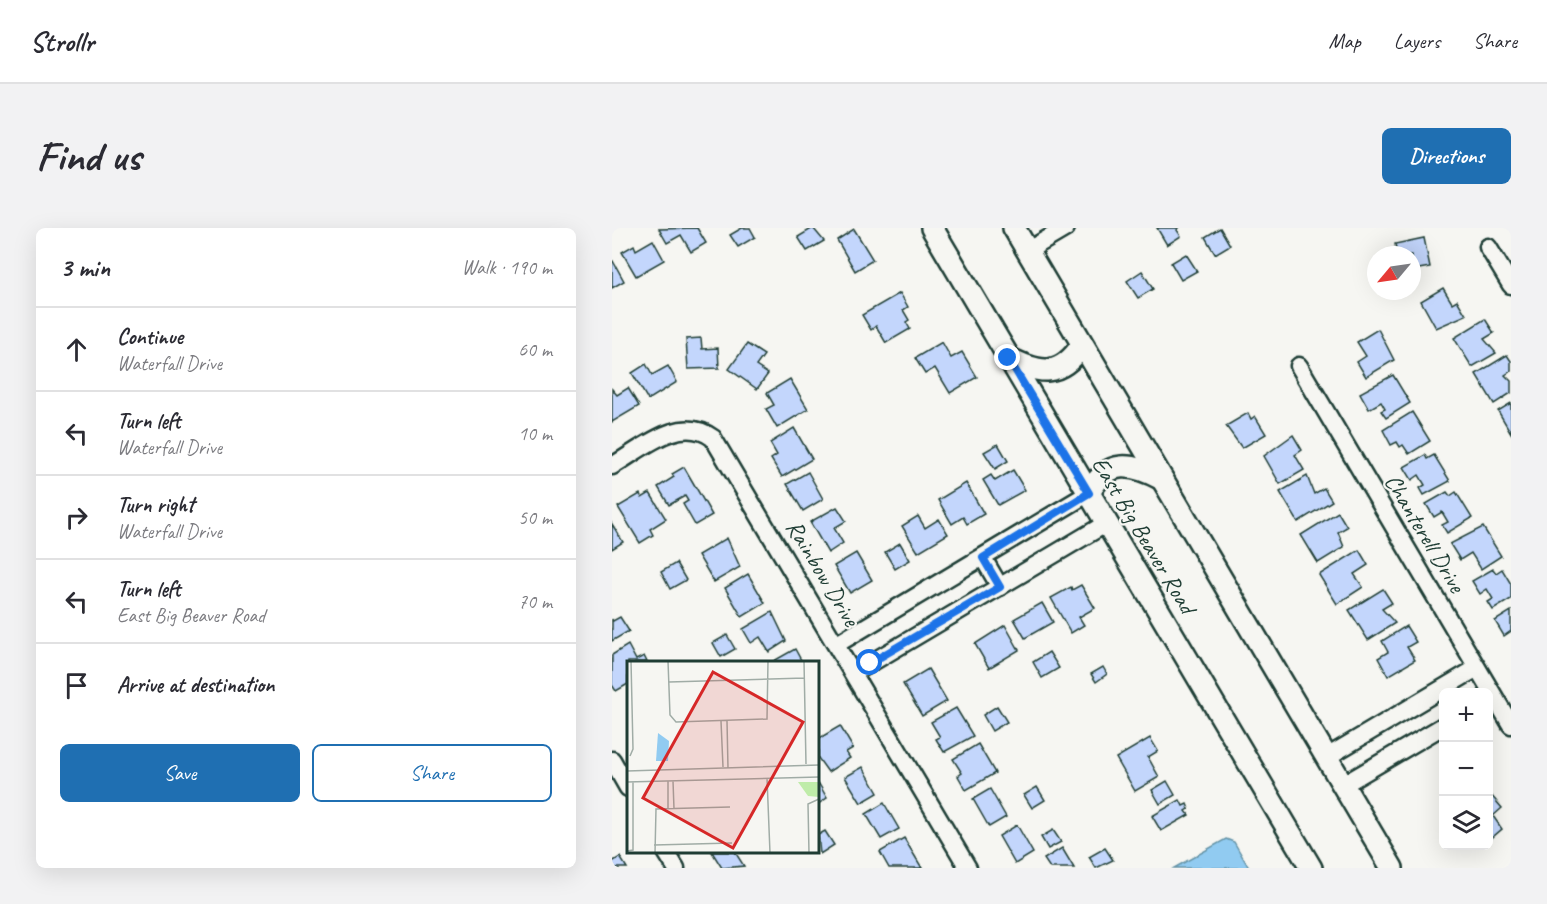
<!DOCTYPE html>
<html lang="en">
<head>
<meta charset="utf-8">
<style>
	body { margin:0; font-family:Caveat,sans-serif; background:#f2f2f3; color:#2b2b33 }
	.controls { position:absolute; right:18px; bottom:18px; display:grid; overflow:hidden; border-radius:9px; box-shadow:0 6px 24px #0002 }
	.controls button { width:54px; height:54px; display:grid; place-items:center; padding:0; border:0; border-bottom:2px solid #e1e1e2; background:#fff; color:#2b2b33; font:30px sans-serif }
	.compass { position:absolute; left:755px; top:18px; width:54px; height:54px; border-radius:50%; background:#fff; box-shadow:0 6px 24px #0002; rotate:241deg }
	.stop { position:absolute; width:18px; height:18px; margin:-14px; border:4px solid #1a73e8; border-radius:50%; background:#fff }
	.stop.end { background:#1a73e8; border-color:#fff; box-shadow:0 2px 6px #0008 }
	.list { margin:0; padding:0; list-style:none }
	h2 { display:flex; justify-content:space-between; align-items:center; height:78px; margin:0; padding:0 24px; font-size:26px }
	h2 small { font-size:20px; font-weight:400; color:#7c7c81 }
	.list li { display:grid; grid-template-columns:39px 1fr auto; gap:18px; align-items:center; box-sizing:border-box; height:84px; padding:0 24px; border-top:2px solid #e1e1e2 }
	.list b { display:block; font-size:22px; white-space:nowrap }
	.list p { margin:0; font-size:20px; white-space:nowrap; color:#7c7c81 }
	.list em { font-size:20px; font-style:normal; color:#7c7c81 }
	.actions { display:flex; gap:12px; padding:18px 24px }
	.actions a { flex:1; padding:14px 0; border:2px solid #1f6fb2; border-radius:9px; text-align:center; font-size:21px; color:#1f6fb2 }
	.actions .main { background:#1f6fb2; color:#fff }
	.icon { flex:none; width:33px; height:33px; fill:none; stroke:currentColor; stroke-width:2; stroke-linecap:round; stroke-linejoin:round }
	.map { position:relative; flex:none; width:899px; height:640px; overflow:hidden; border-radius:9px }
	header { display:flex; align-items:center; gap:36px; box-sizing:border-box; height:84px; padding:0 30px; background:#fff; border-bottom:2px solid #e1e1e2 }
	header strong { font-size:28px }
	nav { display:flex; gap:33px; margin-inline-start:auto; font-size:21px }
	.intro { display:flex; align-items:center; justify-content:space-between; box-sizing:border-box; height:144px; padding:0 36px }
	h1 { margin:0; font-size:42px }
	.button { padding:15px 27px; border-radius:9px; background:#1f6fb2; color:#fff; font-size:21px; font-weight:700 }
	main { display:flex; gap:36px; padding:0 36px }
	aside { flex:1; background:#fff; border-radius:9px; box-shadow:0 6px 24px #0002 }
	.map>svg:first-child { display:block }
	.water { fill:#91cbf1; stroke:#6392a5; stroke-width:1.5 }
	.building { fill:#c3d6fc; stroke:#1f3d34; stroke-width:1.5 }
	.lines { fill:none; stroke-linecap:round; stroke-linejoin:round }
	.minor-casing { stroke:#1f3d34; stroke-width:21 }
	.major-casing { stroke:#1f3d34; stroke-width:26 }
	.minor { stroke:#f6f6f2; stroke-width:16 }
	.major { stroke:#f6f6f2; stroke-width:21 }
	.route { stroke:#1a73e8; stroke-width:8 }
	.labels { text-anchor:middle; stroke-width:4.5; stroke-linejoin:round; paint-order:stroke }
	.street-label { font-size:24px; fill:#1f3d34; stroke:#f6f6f2 }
	.inset-road { fill:none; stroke:#a0aca6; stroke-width:1.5 }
	.view { fill:#d62828; fill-opacity:0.15; stroke:#d62828; stroke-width:3 }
	.inset-edge { fill:none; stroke:#1f3d34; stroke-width:3 }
</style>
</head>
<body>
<header>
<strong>Strollr</strong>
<nav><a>Map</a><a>Layers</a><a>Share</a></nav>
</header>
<div class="intro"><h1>Find us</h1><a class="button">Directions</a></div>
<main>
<aside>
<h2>3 min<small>Walk · 190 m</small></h2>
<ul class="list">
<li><svg class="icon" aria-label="ahead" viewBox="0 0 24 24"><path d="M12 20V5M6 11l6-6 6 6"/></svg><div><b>Continue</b><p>Waterfall Drive</p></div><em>60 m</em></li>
<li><svg class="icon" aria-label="left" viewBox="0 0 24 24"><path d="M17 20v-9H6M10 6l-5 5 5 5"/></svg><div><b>Turn left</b><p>Waterfall Drive</p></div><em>10 m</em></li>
<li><svg class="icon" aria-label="right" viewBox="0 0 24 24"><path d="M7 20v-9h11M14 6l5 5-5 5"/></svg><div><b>Turn right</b><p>Waterfall Drive</p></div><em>50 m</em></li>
<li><svg class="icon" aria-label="left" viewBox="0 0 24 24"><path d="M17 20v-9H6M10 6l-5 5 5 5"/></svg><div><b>Turn left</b><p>East Big Beaver Road</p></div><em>70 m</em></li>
<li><svg class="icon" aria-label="arrive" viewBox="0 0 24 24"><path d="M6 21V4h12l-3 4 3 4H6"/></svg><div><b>Arrive at destination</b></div></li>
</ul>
<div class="actions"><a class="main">Save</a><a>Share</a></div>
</aside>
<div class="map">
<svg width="899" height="640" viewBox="0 0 899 640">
	<rect width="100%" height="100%" fill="#f6f6f2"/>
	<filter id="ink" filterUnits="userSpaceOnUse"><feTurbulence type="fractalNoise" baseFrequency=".0167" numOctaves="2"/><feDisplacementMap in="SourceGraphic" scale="12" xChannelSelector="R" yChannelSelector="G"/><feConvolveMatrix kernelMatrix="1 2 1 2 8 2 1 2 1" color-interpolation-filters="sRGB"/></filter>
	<g filter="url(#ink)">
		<path class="water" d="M614 611 622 614 637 640H562Z"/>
		<g class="building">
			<path d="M85 0 94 15 79 24 69 7 55 15 47 1Z"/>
			<path d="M130 0H138L143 9 126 19 118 7Z"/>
			<path d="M201 0 212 13 195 23 186 9Z"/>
			<path d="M545 0H567L565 2 569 8 555 17Z"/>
			<path d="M608 0 618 17 603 26 593 9Z"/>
			<path d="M242 1 261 32 243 43 225 12Z"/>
			<path d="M812 10 818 39 801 42 800 27H785L783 16Z"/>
			<path d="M41 12 52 32 24 48 10 24 22 17 24 22Z"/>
			<path d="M574 26 585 43 569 52 559 35Z"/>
			<path d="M1 33 12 53 0 60V34Z"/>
			<path d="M530 43 541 61 526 70 515 53Z"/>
			<path d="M831 60 840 75 845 72 854 87 824 100 809 73Z"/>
			<path d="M288 65 296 79 291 82 297 92 294 94 298 101 274 115 264 98 259 102 250 87Z"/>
			<path d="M873 91 882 105 872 111 884 125 860 139 842 110Z"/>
			<path d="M766 101 782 132 754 149 745 134 754 128 745 114Z"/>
			<path d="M89 110 90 121 106 120 107 140 76 141 74 111Z"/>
			<path d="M330 114 339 130 350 124 365 149 338 165 323 140 313 146 303 130Z"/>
			<path d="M135 116 152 127 144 138 156 146 145 161 117 141Z"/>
			<path d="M895 127 899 133V143L893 147 899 153V165L882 176 864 146Z"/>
			<path d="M34 136 40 147 56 138 65 154 36 172 20 145Z"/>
			<path d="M781 147 798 175 774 190 769 183 773 181 769 174 757 181 748 165Z"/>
			<path d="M178 151 196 181 165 200 154 181 162 177 155 165Z"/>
			<path d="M16 160 27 178 0 194V161L5 167Z"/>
			<path d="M899 175V205L886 183Z"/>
			<path d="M800 184 818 213 797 226 791 217 788 219 785 214 779 217 771 202Z"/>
			<path d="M636 185 639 191 643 188 654 206 630 220 614 198Z"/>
			<path d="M182 200 200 231 170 249 159 231 165 227 158 215Z"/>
			<path d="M681 207 690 222 683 227 692 242 668 256 652 228Z"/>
			<path d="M386 216 396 233 383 241 372 224Z"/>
			<path d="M813 227 815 231 822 227 838 253 812 267 808 260 813 257 807 247 800 252 792 239Z"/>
			<path d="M72 239 100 287 83 297 71 276 76 273 73 268 57 277 46 259 62 249 60 246Z"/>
			<path d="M401 242 413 262 386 277 371 252 379 247 383 253Z"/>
			<path d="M196 244 211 271 191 283 175 256Z"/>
			<path d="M695 248 702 266 712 260 720 273 686 294 668 264Z"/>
			<path d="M354 255 372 286 355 296 351 289 340 296 326 272Z"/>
			<path d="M835 264 838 268 844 264 860 290 835 305 830 297 836 294 830 284 822 289 814 276Z"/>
			<path d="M38 265 54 291 38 301 41 307 28 315 6 279 28 266 30 270Z"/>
			<path d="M225 279 234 293 222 300 231 315 216 325 198 294Z"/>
			<path d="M726 284 735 299 726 304 732 319 706 335 689 307Z"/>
			<path d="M306 288 313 300 327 291 336 306 306 324 290 298Z"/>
			<path d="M0 296 11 314 0 321Z"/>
			<path d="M871 299 889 328 869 341 859 325 848 332 838 316Z"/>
			<path d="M115 310 128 339 102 354 86 327Z"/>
			<path d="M288 315 298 332 283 341 273 324Z"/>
			<path d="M747 322 756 337 742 346 751 359 725 376 707 347Z"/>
			<path d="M244 325 260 352 238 365 222 338Z"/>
			<path d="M64 335 74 352 58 361 49 344Z"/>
			<path d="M881 341 884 345 890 341 899 356V371L881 382 876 374 881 371 875 361 868 366 860 353Z"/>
			<path d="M136 346 153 375 130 389 113 360Z"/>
			<path d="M469 357 483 380 467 389 472 397 459 405 439 370 459 359 460 362Z"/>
			<path d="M771 361 780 375 770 381 783 395 756 412 737 382Z"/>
			<path d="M430 375 441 394 413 410 402 391Z"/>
			<path d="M899 383V403L892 408 883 393Z"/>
			<path d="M160 384 174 413 157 424 148 409 139 415 131 401Z"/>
			<path d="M8 389 17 403 0 413V391L1 393Z"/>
			<path d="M393 397 407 422 377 440 363 416Z"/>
			<path d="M794 398 804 414 795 419 803 432 776 448 766 430 776 424 770 413Z"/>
			<path d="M115 407 123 421 109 429 101 415Z"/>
			<path d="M16 417 24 432 32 428 35 434H16V456L4 463 0 457V427Z"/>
			<path d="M183 421 190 434H160Z"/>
			<path d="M437 424 447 440 430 450 421 434Z"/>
			<path d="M491 439 495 446 484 454 479 446Z"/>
			<path d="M316 441 335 473 310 488 291 456Z"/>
			<path d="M385 478 395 494 380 503 371 487Z"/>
			<path d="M344 480 361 508 332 524 324 511 328 509 319 494Z"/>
			<path d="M228 498 241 520 234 524 238 530 216 544 206 530V511Z"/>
			<path d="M538 510 546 523 536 529 547 549 523 563 504 530Z"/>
			<path d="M366 516 383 545 354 562 346 548 350 545 341 531Z"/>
			<path d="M251 539 266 565 249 575 233 549Z"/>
			<path d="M555 553 563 567 548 576 540 562Z"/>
			<path d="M207 556 215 570 206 576V557Z"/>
			<path d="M425 559 433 572 420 580 412 567Z"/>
			<path d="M378 561 394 589 377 599 361 571Z"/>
			<path d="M878 566 890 580 881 588 890 601 876 613Z"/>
			<path d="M568 572 571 578 575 576 577 581 574 583 577 587 549 603 540 588Z"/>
			<path d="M272 575 287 601 269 611 254 586Z"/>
			<path d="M405 597 421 625 403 636 387 608Z"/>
			<path d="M441 602 449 614 436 621 429 609Z"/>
			<path d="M213 603 222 617 208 626 206 607Z"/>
			<path d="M292 610 310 640H277L268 624Z"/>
			<path d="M450 620 462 640H438L432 631Z"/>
			<path d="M493 620 501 632 484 640 477 629Z"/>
			<path d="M100 624H123L132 638 110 640Z"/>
			<path d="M8 629 15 640H0V634Z"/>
		</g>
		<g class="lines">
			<defs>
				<g id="minor">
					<path d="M876 19 899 57"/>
					<path d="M415 23 454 0"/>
					<path d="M687 138 899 497"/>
					<path d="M0 238C30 221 68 185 101 210L356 640"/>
					<path d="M371 330 388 359"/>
					<path d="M225 416 477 265"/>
					<path d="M242 445 495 295"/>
					<path d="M715 529 865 440"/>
					<path d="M0 532 16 560"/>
					<path d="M731 557 831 498"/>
					<path d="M54 624 64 640"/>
				</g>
				<g id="major">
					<path d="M320 0 699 640"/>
					<path d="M402 0 780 640"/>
					<path d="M396 130C428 146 448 150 470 117"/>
					<path d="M477 265C496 230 520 235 550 251"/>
				</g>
			</defs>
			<use href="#minor" class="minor-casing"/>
			<use href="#major" class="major-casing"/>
			<use href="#minor" class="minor"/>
			<use href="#major" class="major"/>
		</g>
	</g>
	<g class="lines" filter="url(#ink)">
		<path class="route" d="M258 435 388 359 371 330 477 265 396 130"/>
	</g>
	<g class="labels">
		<g class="street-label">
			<text transform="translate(813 305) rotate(59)" y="8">Chanterell Drive</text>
			<text transform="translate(532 307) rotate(59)" y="8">East Big Beaver Road</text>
			<text transform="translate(211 345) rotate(59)" y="8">Rainbow Drive</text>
		</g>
	</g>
	<g transform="translate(15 433)">
		<rect width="192" height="192" fill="#f6f6f2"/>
		<path d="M171 121H192V136L181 135Z" fill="#bfeca9"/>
		<path d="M31 72 42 80 41 100H29Z" fill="#91cbf1"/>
		<path class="inset-road" d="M41 0 43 54 49 61 140 58 141 0M177 0 179 103M42 21 178 17M94 60 96 106M100 60 101 107M3 95 6 88 4 0M0 110 192 104M140 117 143 192M41 120V148M46 120 47 148M0 121 192 116M27 184 105 182M0 190 6 189V121M28 192 29 148 103 146M182 192 181 143 192 138"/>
		<path class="view" d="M86 11 176 61 106 187 16 137Z"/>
		<rect width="192" height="192" class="inset-edge"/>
	</g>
</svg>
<div class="controls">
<button>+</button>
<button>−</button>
<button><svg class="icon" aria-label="layers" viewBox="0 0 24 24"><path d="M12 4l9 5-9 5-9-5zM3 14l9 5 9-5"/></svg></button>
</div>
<svg class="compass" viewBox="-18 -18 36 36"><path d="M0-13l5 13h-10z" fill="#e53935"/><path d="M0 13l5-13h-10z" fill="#7c7c81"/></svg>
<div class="stop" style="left:258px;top:435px"></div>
<div class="stop end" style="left:396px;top:130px"></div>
</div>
</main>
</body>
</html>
